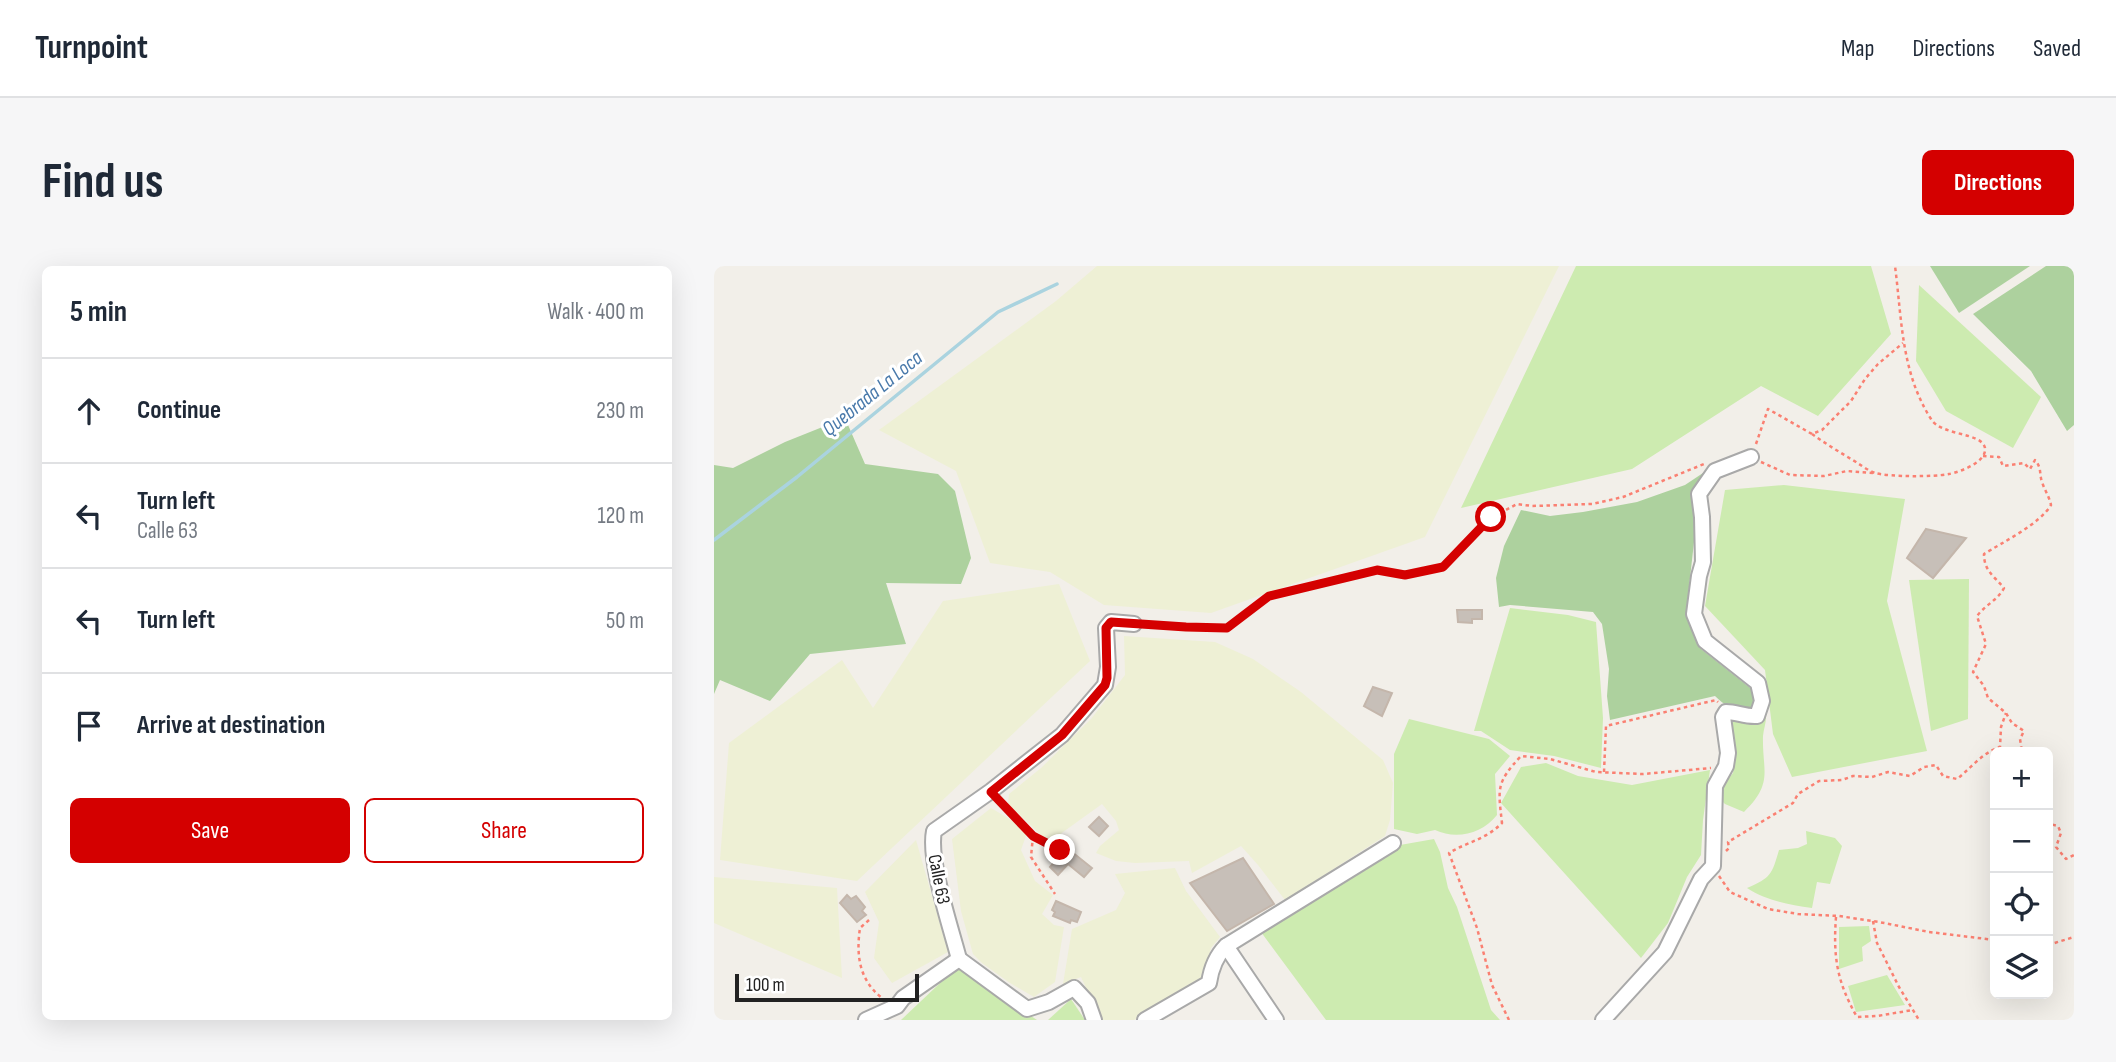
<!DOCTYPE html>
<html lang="en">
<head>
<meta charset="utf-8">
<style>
	body { margin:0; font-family:"Sofia Sans Condensed",sans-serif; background:#f6f6f7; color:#1f2937 }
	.controls { position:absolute; right:21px; bottom:21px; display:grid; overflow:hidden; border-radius:10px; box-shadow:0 7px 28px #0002 }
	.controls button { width:63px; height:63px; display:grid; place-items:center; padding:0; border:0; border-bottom:2px solid #e0e1e3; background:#fff; color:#1f2937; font:35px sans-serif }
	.scale { position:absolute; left:21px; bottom:18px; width:184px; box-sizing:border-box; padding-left:7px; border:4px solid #222; border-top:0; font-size:19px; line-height:24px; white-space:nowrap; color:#222; -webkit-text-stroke:5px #fff; paint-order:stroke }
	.stop { position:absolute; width:21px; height:21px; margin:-16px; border:5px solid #d40000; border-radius:50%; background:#fff }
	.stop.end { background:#d40000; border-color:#fff; box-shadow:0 2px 7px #0008 }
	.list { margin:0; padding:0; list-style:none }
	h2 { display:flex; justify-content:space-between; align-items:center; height:91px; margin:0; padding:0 28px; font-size:30px }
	h2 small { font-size:23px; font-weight:400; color:#747a83 }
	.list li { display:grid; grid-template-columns:46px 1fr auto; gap:21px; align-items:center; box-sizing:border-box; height:105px; padding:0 28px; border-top:2px solid #e0e1e3 }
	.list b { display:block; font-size:26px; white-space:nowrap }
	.list p { margin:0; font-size:23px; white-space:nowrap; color:#747a83 }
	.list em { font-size:23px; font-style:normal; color:#747a83 }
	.actions { display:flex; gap:14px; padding:21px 28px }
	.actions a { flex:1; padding:16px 0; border:2px solid #d40000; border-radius:10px; text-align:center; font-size:24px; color:#d40000 }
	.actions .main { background:#d40000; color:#fff }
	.icon { flex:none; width:38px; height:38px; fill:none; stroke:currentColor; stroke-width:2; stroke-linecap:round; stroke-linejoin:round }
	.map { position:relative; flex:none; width:1360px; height:754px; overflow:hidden; border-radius:10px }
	header { display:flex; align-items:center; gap:42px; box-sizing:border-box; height:98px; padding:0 35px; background:#fff; border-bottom:2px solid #e0e1e3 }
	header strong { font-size:33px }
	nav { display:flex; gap:38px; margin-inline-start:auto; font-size:24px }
	.intro { display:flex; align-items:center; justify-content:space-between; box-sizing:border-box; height:168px; padding:0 42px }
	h1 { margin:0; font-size:49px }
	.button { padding:18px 32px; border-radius:10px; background:#d40000; color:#fff; font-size:24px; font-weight:700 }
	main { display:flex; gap:42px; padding:0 42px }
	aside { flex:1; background:#fff; border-radius:10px; box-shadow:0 7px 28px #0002 }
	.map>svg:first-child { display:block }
	.farmland { fill:#eef0d5 }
	.grass { fill:#cdebb0 }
	.forest { fill:#add19e }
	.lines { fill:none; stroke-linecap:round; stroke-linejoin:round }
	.stream { stroke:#aad3df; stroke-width:3.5 }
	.building { fill:#c7bfb8; stroke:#c4b6ab; stroke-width:2 }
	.minor-casing { stroke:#a9a9a9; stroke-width:18 }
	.path { stroke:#fa8072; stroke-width:2.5; stroke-dasharray:3.5 3.5; stroke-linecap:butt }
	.minor { stroke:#fff; stroke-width:14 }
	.route { stroke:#d40000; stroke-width:9 }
	.labels { text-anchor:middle; stroke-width:6; stroke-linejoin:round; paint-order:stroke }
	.street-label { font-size:19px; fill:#222; stroke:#fff }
	.water-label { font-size:21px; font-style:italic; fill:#4a7aab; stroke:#fff }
</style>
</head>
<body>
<header>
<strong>Turnpoint</strong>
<nav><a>Map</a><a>Directions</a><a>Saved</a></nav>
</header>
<div class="intro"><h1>Find us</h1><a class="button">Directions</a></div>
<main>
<aside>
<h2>5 min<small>Walk · 400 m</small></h2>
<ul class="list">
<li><svg class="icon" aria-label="ahead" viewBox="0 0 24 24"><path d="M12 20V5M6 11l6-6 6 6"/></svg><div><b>Continue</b></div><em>230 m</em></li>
<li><svg class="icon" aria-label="left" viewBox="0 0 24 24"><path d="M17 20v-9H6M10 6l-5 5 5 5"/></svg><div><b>Turn left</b><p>Calle 63</p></div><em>120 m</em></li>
<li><svg class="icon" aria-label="left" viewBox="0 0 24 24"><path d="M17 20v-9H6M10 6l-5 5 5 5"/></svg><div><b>Turn left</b></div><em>50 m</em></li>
<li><svg class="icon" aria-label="arrive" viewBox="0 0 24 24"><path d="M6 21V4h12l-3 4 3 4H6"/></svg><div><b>Arrive at destination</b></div></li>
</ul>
<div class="actions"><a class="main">Save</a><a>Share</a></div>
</aside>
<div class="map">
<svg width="1360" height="754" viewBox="0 0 1360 754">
	<rect width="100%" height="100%" fill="#f2efe9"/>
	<g class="farmland">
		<path d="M383 0H845L711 271 497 347 390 339 336 306 276 297 242 205 165 164 342 35Z"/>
		<path d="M345 318 376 395 143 615 6 594 15 477 128 394 159 442 229 335Z"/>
		<path d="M410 370 501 376 539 393 587 426 669 494 679 517 676 554 671 570 571 634 544 599 527 580 478 607 475 595 421 597 402 595 382 587 386 580 405 564 402 555 388 538 338 574 328 570 294 538 295 528 327 502 377 453 411 409Z"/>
		<path d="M277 542 314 564 307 584 321 615 339 629 328 648 340 659 350 661 341 716 320 731 296 717 268 697 259 688 247 645 238 573Z"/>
		<path d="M202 574 234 686 178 717 160 692 165 656 151 626Z"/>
		<path d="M461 602 472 625 506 671 497 682 489 715 420 754H387L367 711 349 718 358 663 402 644 411 627 401 608Z"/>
		<path d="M0 611 123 622 128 712 0 657Z"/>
	</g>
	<g class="grass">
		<path d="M862 0H1157L1177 68 1104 150 1047 120 918 203 747 242Z"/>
		<path d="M1205 19 1327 131 1299 182 1232 145 1202 95Z"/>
		<path d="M1070 219 1191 233 1173 335 1213 485 1078 511 1059 468 1051 404 991 340 1011 224Z"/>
		<path d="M1255 313 1254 453 1217 465 1195 314Z"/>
		<path d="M796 342 854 349 882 356 889 452 887 502 840 490 796 484 767 465H760Z"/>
		<path d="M1051 443C1054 453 1050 460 1049 470 1048 505 1060 517 1030 546L1011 538 1006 533 1011 517 1019 507 1021 489 1015 452 1028 456H1042Z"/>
		<path d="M695 453 775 473 796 490 781 508 783 549C768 568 742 574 721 564L703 568 680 563V488Z"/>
		<path d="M832 497 864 510 918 519 996 504 989 554 987 589 973 611 954 657 927 692 787 537 807 501Z"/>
		<path d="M1092 565 1121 572 1128 580 1116 618 1103 616 1098 642C1074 638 1053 635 1033 622 1057 612 1058 608 1065 584L1084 582 1093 578Z"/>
		<path d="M720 573 726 586 734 622 743 641 777 744 786 754H612L547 666 686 579Z"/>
		<path d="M1155 660 1157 675 1148 681 1149 695 1125 703V661Z"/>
		<path d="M243 701 323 754H187Z"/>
		<path d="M1173 709 1191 739 1142 746 1134 720Z"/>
		<path d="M357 733 371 754H334Z"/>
	</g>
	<g class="forest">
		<path d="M1216 0H1316L1245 47Z"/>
		<path d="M1332 0H1360V159L1353 165 1317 105 1259 48Z"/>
		<path d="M131 152 151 198 224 208 241 225 257 292 247 318 172 317 192 378 96 388 56 435 6 414 0 428V199L19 202 71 176Z"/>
		<path d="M995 203 980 222 981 267 972 348 977 363 987 383 1040 425V441C1021 446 1015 443 1001 430L896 454 893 430 895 403 888 358 879 346 796 339 785 341 782 312 790 280 807 244 836 250 869 246 923 236 971 219Z"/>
	</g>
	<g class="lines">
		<path class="stream" d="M0 274 83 211 284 46 343 18"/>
	</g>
	<g class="building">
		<path d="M1212 263 1252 272 1219 312 1193 292Z"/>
		<path d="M743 344H768V353H758V357L744 356Z"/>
		<path d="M659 421 678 427 668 450 650 440Z"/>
		<path d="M385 551 394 560 385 570 375 561Z"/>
		<path d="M353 582 378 602 370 611 354 598 344 609 336 601Z"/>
		<path d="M529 592 560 638 513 665 476 617Z"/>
		<path d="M133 629 137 633 142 630 151 641 148 645 152 649 143 656 126 637Z"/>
		<path d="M342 635 367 646 363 656 357 654 356 657 339 650 341 646 338 644Z"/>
	</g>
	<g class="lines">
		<defs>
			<g id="minor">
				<path d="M512 680 562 754"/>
				<path d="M245 693C237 662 214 595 220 565L277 525 348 469 391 419 394 401 392 362 397 356 420 358"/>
				<path d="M245 693 313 743 335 736 360 722 374 737 380 754"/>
				<path d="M152 754 183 740 189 732 245 693"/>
				<path d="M431 754 495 717C497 703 502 690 512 680L679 577"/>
				<path d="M889 754 951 686 987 613 999 600 1001 520 1012 500 1014 487 1009 451 1012 446C1023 446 1031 451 1043 450L1048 435 1044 417 991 375 980 348 985 310 989 296 988 251 985 228 1001 205 1037 191"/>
			</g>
		</defs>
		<use href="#minor" class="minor-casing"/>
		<g class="path">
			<path d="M1098 168C1112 178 1127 187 1142 196 1148 200 1155 205 1161 207 1176 211 1220 211 1235 208 1246 206 1273 196 1271 182 1268 166 1227 170 1217 153 1187 106 1188 54 1181 0"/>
			<path d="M1042 178 1054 143 1098 168 1108 164 1137 135 1151 113 1164 98 1189 77"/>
			<path d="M1269 190 1285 191 1289 200 1310 197 1316 203 1321 194C1328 202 1325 207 1328 216 1331 225 1335 230 1337 239 1326 258 1289 276 1270 288 1270 305 1280 310 1290 322 1284 334 1271 339 1263 350L1272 378 1259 406 1270 420 1274 432 1292 447 1298 457 1310 465 1306 473 1308 486"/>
			<path d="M1047 196 1076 209 1110 210 1133 205 1159 207"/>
			<path d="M431 358 513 362 555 330 663 304 691 309 729 301 777 252 803 238 818 240 878 238 909 231 990 198"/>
			<path d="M890 506 892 460 1002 434 1004 436"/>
			<path d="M286 536 319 570 346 584"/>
			<path d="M1334 554 1336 558 1344 560 1347 567 1342 581 1352 593 1360 589"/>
			<path d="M319 570 317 591 341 628"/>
			<path d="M1012 585 1015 582 1014 576 1079 537 1084 528 1105 515 1128 514 1139 510 1158 511 1174 506 1196 510 1210 501 1222 499 1229 510 1243 513C1257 502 1268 487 1286 481L1287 461 1292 447"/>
			<path d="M1005 610 1016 626 1054 643 1084 648 1125 650 1165 656 1215 666 1281 674"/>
			<path d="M1122 651C1119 691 1123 716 1143 751L1163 750 1199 744"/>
			<path d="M155 654 146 662C142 689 145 714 168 732"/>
			<path d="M1159 655 1163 677 1185 721 1205 754"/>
			<path d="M1334 679 1360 671"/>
			<path d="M795 754 778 719 763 662 735 587C755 575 771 574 788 557 784 522 782 517 807 490L836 493 882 506 929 508 997 502"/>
		</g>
		<use href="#minor" class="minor"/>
	</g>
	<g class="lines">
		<path class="route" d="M346 584 319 570 277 526 348 469 391 419 393 412 392 362 397 356 472 361 513 362 555 330 663 304 691 309 729 301 777 251"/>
	</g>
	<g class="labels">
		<g class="street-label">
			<text transform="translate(226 613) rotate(79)" y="7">Calle 63</text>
		</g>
		<g class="water-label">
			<text transform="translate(158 127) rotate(-39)" y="7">Quebrada La Loca</text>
		</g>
	</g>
</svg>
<div class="controls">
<button>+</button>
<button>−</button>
<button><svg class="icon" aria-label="locate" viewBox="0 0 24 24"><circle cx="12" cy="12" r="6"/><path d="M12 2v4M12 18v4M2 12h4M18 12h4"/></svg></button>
<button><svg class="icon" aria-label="layers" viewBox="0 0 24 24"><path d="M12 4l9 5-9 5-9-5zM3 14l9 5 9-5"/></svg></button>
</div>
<div class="scale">100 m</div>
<div class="stop" style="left:777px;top:251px"></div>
<div class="stop end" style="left:346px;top:584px"></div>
</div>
</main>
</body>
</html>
